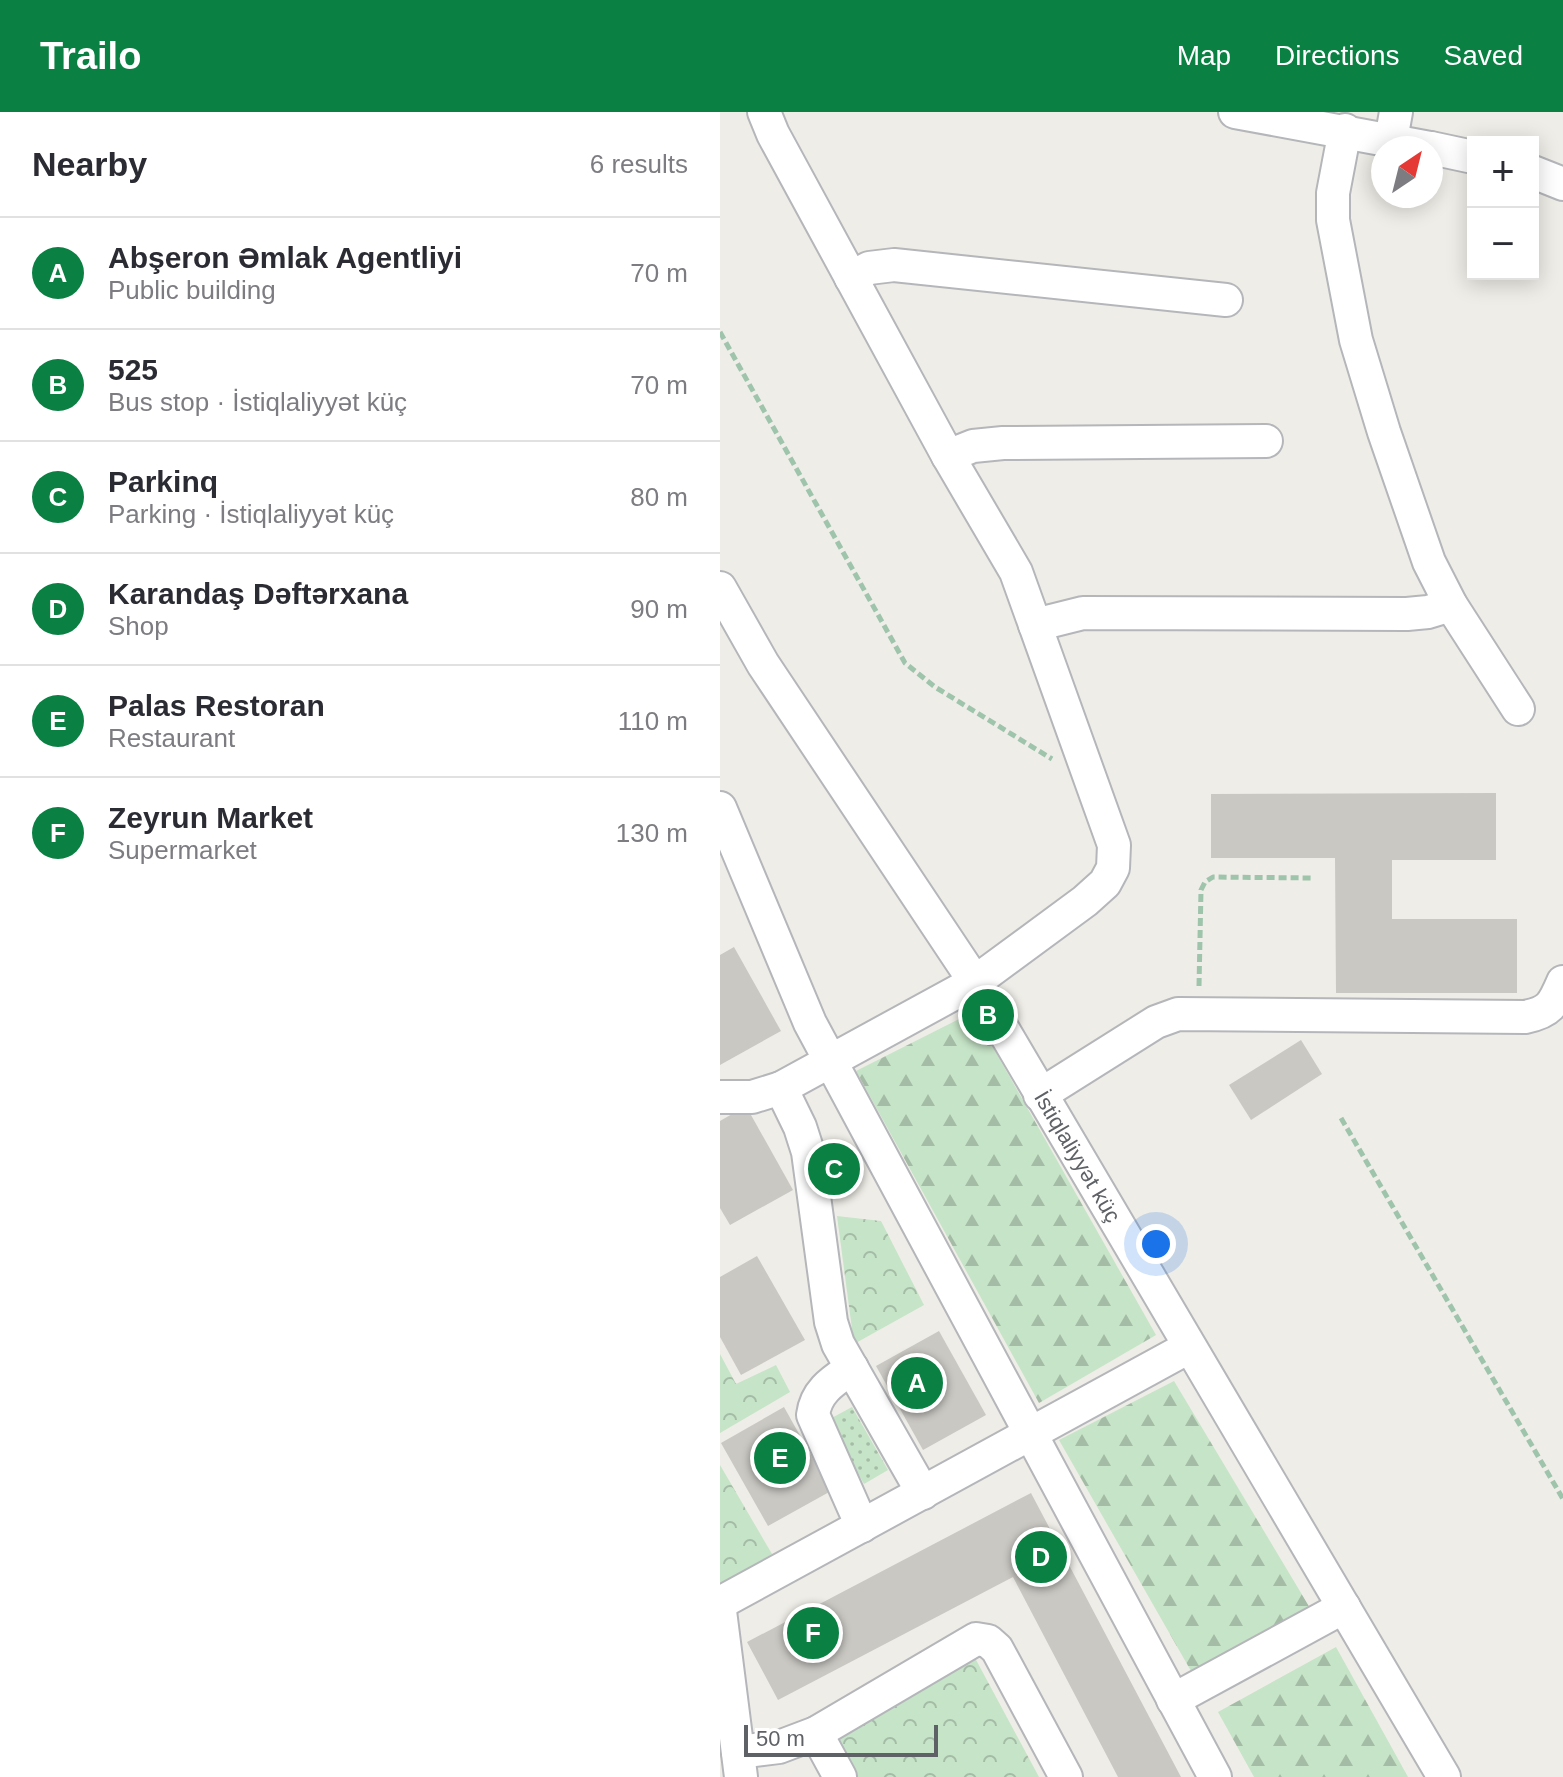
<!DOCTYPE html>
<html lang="en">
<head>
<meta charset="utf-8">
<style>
	body { margin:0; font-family:Helvetica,sans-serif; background:#f7f7f7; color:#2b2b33 }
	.controls { position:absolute; right:24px; top:24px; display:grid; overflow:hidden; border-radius:0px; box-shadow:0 4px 20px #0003 }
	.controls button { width:72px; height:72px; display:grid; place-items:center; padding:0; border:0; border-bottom:2px solid #e1e1e2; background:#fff; color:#2b2b33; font:40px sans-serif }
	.compass { position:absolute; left:651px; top:24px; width:72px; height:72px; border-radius:50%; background:#fff; box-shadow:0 4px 20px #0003; rotate:35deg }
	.scale { position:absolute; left:24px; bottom:20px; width:194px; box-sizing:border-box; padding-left:8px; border:4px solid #5e6165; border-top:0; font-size:22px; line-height:28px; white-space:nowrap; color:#5e6165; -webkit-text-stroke:6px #fff; paint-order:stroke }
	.you { position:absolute; left:436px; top:1132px; width:28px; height:28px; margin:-20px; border:6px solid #fff; border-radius:50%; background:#1a73e8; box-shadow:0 0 0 12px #1a73e833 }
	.badge { display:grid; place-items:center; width:52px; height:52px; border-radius:50%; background:#0b8043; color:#fff; font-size:26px; font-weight:700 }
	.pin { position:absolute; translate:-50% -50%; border:4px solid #fff; box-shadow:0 2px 8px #0006 }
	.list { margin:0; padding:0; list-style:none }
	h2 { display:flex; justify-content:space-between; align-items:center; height:104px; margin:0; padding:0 32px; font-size:34px }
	h2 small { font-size:26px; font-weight:400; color:#7c7c81 }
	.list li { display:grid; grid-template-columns:52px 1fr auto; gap:24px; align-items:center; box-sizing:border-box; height:112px; padding:0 32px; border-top:2px solid #e1e1e2 }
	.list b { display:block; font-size:30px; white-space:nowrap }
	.list p { margin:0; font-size:26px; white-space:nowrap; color:#7c7c81 }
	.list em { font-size:26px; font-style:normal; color:#7c7c81 }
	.map { position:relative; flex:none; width:843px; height:1665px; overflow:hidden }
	header { display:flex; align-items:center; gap:48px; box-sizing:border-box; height:112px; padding:0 40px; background:#0b8043; color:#fff }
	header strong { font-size:38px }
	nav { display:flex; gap:44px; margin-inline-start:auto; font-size:28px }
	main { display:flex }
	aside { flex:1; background:#fff }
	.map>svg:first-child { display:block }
	.grass { fill:url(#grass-dots) }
	.forest { fill:url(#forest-firs) }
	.park { fill:url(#park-crowns) }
	.building { fill:#cac8c3 }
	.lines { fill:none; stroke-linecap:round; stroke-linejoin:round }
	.minor-casing { stroke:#b4b6ba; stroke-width:36 }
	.path { stroke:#9fc4ac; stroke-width:5; stroke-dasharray:8 4; stroke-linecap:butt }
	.minor { stroke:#fff; stroke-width:32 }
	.labels { text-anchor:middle; stroke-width:6; stroke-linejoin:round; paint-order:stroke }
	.street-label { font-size:22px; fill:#5e6165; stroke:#fff }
</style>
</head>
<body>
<header>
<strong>Trailo</strong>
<nav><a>Map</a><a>Directions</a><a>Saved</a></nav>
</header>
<main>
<aside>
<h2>Nearby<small>6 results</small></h2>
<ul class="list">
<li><span class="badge">A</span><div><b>Abşeron Əmlak Agentliyi</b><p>Public building</p></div><em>70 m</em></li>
<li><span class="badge">B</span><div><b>525</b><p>Bus stop · İstiqlaliyyət küç</p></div><em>70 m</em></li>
<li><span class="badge">C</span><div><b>Parkinq</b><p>Parking · İstiqlaliyyət küç</p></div><em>80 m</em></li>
<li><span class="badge">D</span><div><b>Karandaş Dəftərxana</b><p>Shop</p></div><em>90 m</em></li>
<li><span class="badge">E</span><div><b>Palas Restoran</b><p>Restaurant</p></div><em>110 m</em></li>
<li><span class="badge">F</span><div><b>Zeyrun Market</b><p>Supermarket</p></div><em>130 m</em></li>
</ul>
</aside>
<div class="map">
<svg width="843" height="1665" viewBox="0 0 843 1665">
	<defs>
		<pattern id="grass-dots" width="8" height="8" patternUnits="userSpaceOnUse" patternTransform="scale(2)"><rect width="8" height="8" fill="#c6e4c7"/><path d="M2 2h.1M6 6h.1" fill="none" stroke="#a4bca5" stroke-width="1.8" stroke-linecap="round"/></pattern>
		<pattern id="forest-firs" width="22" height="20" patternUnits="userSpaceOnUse" patternTransform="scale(2)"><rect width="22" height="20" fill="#c6e4c7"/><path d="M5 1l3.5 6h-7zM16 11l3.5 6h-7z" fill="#a4bca5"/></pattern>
		<pattern id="park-crowns" width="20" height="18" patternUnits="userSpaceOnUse" patternTransform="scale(2)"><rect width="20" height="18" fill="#c6e4c7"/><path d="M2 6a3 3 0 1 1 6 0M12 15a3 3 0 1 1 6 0" fill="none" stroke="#a4bca5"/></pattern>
	</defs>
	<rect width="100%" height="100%" fill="#efede7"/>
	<path class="grass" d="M132 1295 168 1358 144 1372 108 1308Z"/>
	<g class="forest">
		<path d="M253 900 436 1223 319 1291 136 959Z"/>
		<path d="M454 1269 590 1496 471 1559 339 1328Z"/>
		<path d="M616 1535 688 1665H534L498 1600Z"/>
	</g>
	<g class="park">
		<path d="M117 1104 161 1109 204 1193 134 1232Z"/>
		<path d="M0 1242 16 1272 56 1253 70 1280 0 1321Z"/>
		<path d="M0 1353 52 1442 3 1472 0 1470Z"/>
		<path d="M255 1546 319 1665H137L114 1621Z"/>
	</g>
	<g class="building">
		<path d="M776 681V748H672V807H797V881H616L615 746H491V682Z"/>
		<path d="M14 835 61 919 0 953V843Z"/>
		<path d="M581 928 602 962 531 1008 509 973Z"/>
		<path d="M26 994 73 1078 10 1113 0 1096V1009Z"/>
		<path d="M37 1144 85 1228 21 1263 0 1225V1165Z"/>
		<path d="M219 1219 266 1303 203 1338 156 1254Z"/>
		<path d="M64 1295 111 1379 48 1414 1 1331Z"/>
		<path d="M311 1381 461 1665H398L293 1465 58 1588 27 1530Z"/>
	</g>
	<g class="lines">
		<defs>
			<g id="minor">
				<path d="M515 0 710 36"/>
				<path d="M625 18 613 81V108L636 228 664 320 709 450 731 493 798 597"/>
				<path d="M671 28 676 0"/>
				<path d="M711 36 753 45"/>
				<path d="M813 60 843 72"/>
				<path d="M131 166 149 156 174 153 506 188"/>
				<path d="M228 344 253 334 283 331 546 329"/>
				<path id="s1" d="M0 476 43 552 255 870 724 1665"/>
				<path d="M315 513 363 501 687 502 708 500 731 493"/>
				<path d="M0 696 90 911 495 1665"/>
				<path d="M61 976 80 1015 88 1040 111 1210 118 1232 203 1381"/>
				<path d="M320 983 436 910 458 902 805 905C830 900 833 893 843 870"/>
				<path d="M0 985H32L61 976 255 870 365 789 385 771 393 756 394 733 296 460 228 344 53 22 44 0"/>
				<path d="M132 1256C113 1269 96 1279 93 1303L142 1414"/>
				<path d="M0 1491 469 1235"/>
				<path d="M0 1499 21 1665"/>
				<path d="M453 1588 624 1495"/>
				<path d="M96 1621 120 1665"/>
				<path d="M18 1640 59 1635 96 1621 256 1527 268 1529 277 1537 346 1665"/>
			</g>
		</defs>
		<use href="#minor" class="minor-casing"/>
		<g class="path">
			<path d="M0 220 185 551 215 575 332 647"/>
			<path d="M479 874 481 778 485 770 493 765 592 766"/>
			<path d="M621 1006 843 1387"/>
		</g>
		<use href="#minor" class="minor"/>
	</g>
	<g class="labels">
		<g class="street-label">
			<text dy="8" stroke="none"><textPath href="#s1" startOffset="672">İstiqlaliyyət küç</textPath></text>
		</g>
	</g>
</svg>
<div class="controls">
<button>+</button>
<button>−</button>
</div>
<svg class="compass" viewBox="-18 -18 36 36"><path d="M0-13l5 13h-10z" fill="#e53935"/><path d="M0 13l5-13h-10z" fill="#7c7c81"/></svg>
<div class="scale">50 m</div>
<div class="you"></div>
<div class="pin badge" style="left:197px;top:1271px">A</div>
<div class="pin badge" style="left:268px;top:903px">B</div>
<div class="pin badge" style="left:114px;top:1057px">C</div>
<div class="pin badge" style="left:321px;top:1445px">D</div>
<div class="pin badge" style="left:60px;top:1346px">E</div>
<div class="pin badge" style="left:93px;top:1521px">F</div>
</div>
</main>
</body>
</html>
